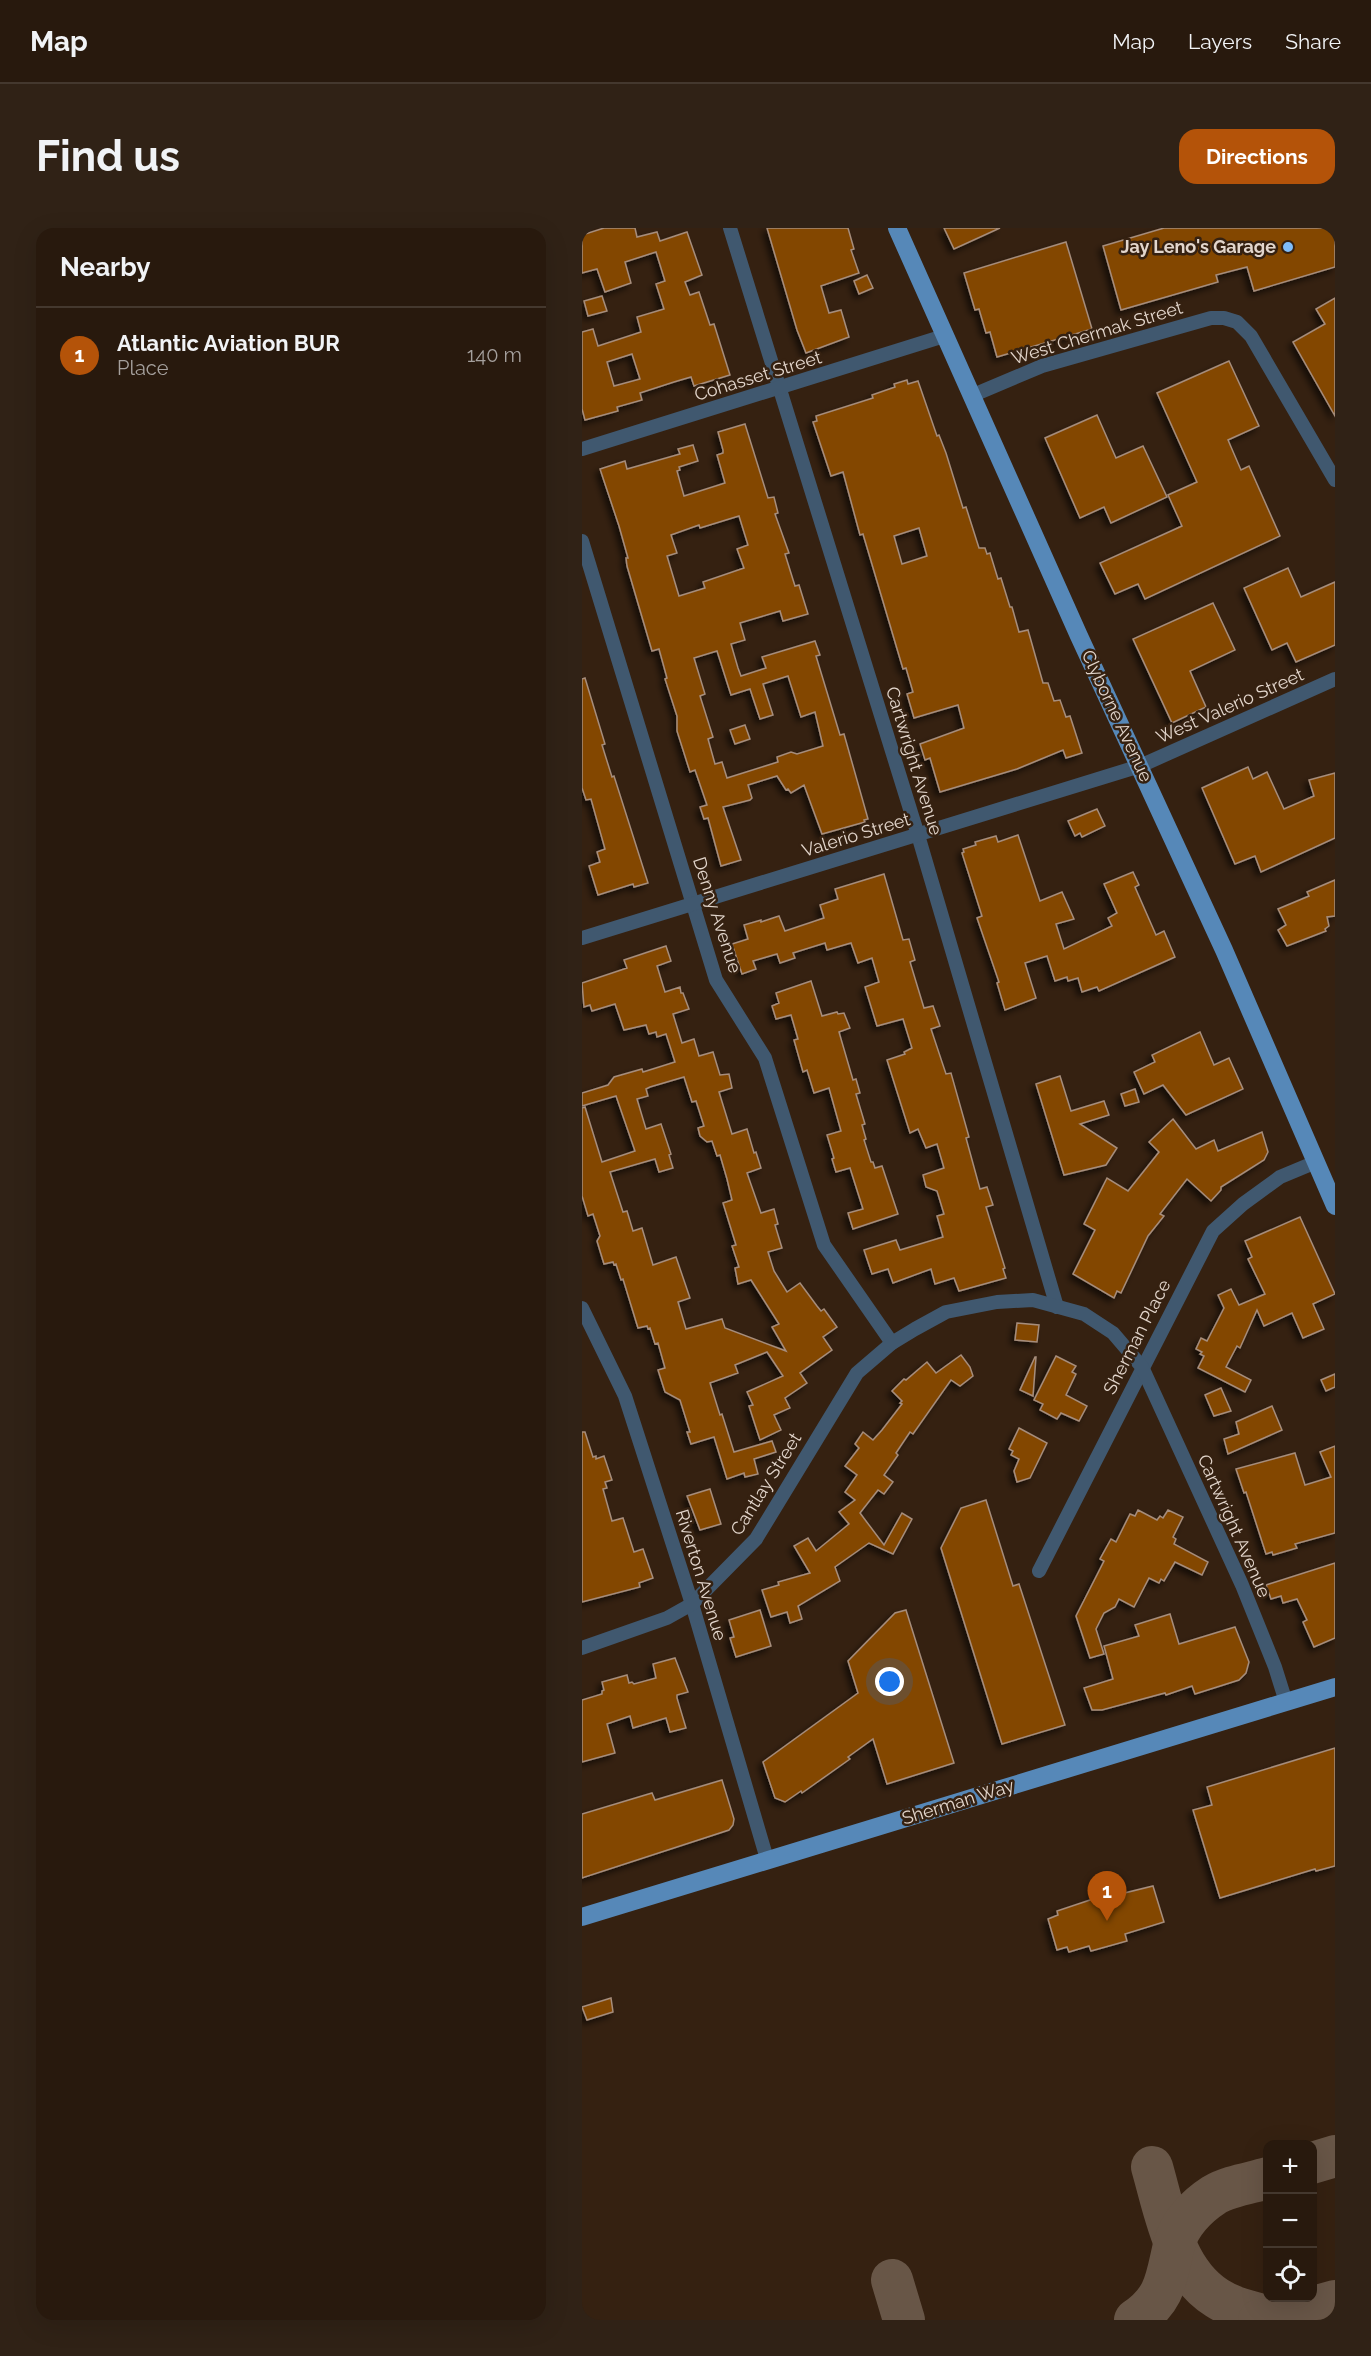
<!DOCTYPE html>
<html lang="en">
<head>
<meta charset="utf-8">
<style>
	body { margin:0; font-family:Raleway,sans-serif; background:#302216; color:#f1f3f6 }
	.controls { position:absolute; right:18px; bottom:18px; display:grid; overflow:hidden; border-radius:12px; box-shadow:0 6px 24px #0002 }
	.controls button { width:54px; height:54px; display:grid; place-items:center; padding:0; border:0; border-bottom:2px solid #44382e; background:#28190d; color:#f1f3f6; font:30px sans-serif }
	.you { position:absolute; left:308px; top:1454px; width:21px; height:21px; margin:-15px; border:4px solid #fff; border-radius:50%; background:#1a73e8; box-shadow:0 0 0 9px #1a73e833 }
	.badge { display:grid; place-items:center; width:39px; height:39px; border-radius:50%; background:#b45309; color:#fff; font-size:20px; font-weight:700 }
	.pin { position:absolute; translate:-50% -50px; filter:drop-shadow(0 2px 3px #0008) }
	.pin::after { content:''; position:absolute; top:32px; width:21px; height:18px; background:inherit; clip-path:polygon(0 0,100% 0,50% 100%) }
	.list { margin:0; padding:0; list-style:none }
	h2 { display:flex; justify-content:space-between; align-items:center; height:78px; margin:0; padding:0 24px; font-size:26px }
	h2 small { font-size:20px; font-weight:400; color:#a5a09d }
	.list li { display:grid; grid-template-columns:39px 1fr auto; gap:18px; align-items:center; box-sizing:border-box; height:96px; padding:0 24px; border-top:2px solid #44382e }
	.list b { display:block; font-size:22px; white-space:nowrap }
	.list p { margin:0; font-size:20px; white-space:nowrap; color:#a5a09d }
	.list em { font-size:20px; font-style:normal; color:#a5a09d }
	.icon { flex:none; width:33px; height:33px; fill:none; stroke:currentColor; stroke-width:2; stroke-linecap:round; stroke-linejoin:round }
	.map { position:relative; flex:none; width:753px; height:2092px; overflow:hidden; border-radius:18px }
	header { display:flex; align-items:center; gap:36px; box-sizing:border-box; height:84px; padding:0 30px; background:#28190d; border-bottom:2px solid #44382e }
	header strong { font-size:28px }
	nav { display:flex; gap:33px; margin-inline-start:auto; font-size:21px }
	.intro { display:flex; align-items:center; justify-content:space-between; box-sizing:border-box; height:144px; padding:0 36px }
	h1 { margin:0; font-size:42px }
	.button { padding:15px 27px; border-radius:18px; background:#b45309; color:#fff; font-size:21px; font-weight:700 }
	main { display:flex; gap:36px; padding:0 36px }
	aside { flex:1; background:#28190d; border-radius:18px; box-shadow:0 6px 24px #0002 }
	.map>svg:first-child { display:block }
	.lines { fill:none; stroke-linecap:round; stroke-linejoin:round }
	.taxiway { stroke:#685647; stroke-width:42 }
	.building { fill:#834705; stroke:#a68d7b; stroke-width:1.5; fill-rule:evenodd; filter:url(#shadow) }
	.street { stroke:#40586f; stroke-width:14 }
	.primary { stroke:#5688b8; stroke-width:18 }
	.poi-dot { fill:#7fbdfa; stroke:#352111; stroke-width:2 }
	.labels { text-anchor:middle; stroke-width:5; stroke-linejoin:round; paint-order:stroke }
	.poi-label { font-size:18px; font-weight:bold; fill:#e3d6cc; stroke:#352111; text-anchor:end }
	.street-label { font-size:18px; fill:#e3d6cc; stroke:#352111 }
</style>
</head>
<body>
<header>
<strong>Map</strong>
<nav><a>Map</a><a>Layers</a><a>Share</a></nav>
</header>
<div class="intro"><h1>Find us</h1><a class="button">Directions</a></div>
<main>
<aside>
<h2>Nearby<small></small></h2>
<ul class="list">
<li><span class="badge">1</span><div><b>Atlantic Aviation BUR</b><p>Place</p></div><em>140 m</em></li>
</ul>
</aside>
<div class="map">
<svg width="753" height="2092" viewBox="0 0 753 2092">
	<defs>
		<filter id="shadow"><feDropShadow dx="-4" dy="4" stdDeviation="3" flood-color="#0009"/></filter>
	</defs>
	<rect width="100%" height="100%" fill="#352111"/>
	<g class="lines">
		<g class="taxiway">
			<path d="M730 1935 753 1928"/>
			<path d="M570 1939C583 1984 592 2043 635 2070 652 2081 673 2085 692 2090"/>
			<path d="M310 2052 322 2092"/>
			<path d="M553 2092C584 2071 584 2051 592 2017 597 1996 615 1978 632 1967 647 1958 669 1955 686 1950"/>
			<path d="M677 2092 692 2090 753 2073"/>
		</g>
	</g>
	<g class="building">
		<path d="M22 0H53L55 9 75 4 78 13 105 4 120 47 103 54 108 67 117 64 128 97 132 96 148 147 112 158 109 149 92 154 58 165 60 172 35 179 36 183 3 192 0 181V104L11 101 16 118 59 104 55 89 82 81 74 56 83 53 74 24 43 34 49 55 23 64 15 41 0 45V7ZM50 126 58 151 32 158 25 134Z"/>
		<path d="M185 0H266L272 21 269 22 277 45 239 58 247 85 259 82 267 109 224 125 215 102Z"/>
		<path d="M362 0H418L372 21Z"/>
		<path d="M582 0H753V39L672 63 665 39 634 47 636 54 539 82 521 18Z"/>
		<path d="M484 14 510 101 415 129 408 104 404 105 397 81 393 82 382 45Z"/>
		<path d="M285 47 291 60 277 66 272 53Z"/>
		<path d="M20 68 25 83 6 88 2 73Z"/>
		<path d="M753 70V188L711 114 743 96 734 81Z"/>
		<path d="M647 133 677 198 646 212 659 242 667 238 698 308 563 371 556 356 533 366 518 335 600 298 586 267 615 254 575 165Z"/>
		<path d="M325 152 326 156 336 153 355 208 357 207 364 225 381 280 384 279 397 320H403L405 326 408 325 416 351 419 350 428 379H430L437 404 446 402 461 455H466L472 473 478 472 484 489 488 488 500 525 484 530 481 522 435 541 358 564 348 530 343 532 338 516 382 500 376 477 332 490 325 466 331 464 324 440 321 441 281 306 278 307 261 244 249 248 231 194 235 193 234 188 291 170 290 167 313 159 312 156ZM337 300 345 328 320 336 312 308Z"/>
		<path d="M515 187 534 230 561 218 585 269 529 295 522 279 498 290 463 210Z"/>
		<path d="M163 196 186 270 192 269 196 285 193 286 207 325 203 326 213 358 217 357 226 386 201 393 198 383 158 395 163 412 149 416 156 440 159 448 184 440 180 429 233 413 238 427 234 428 258 507 262 506 286 591 282 592 283 594 240 606 222 557 209 565 206 561 204 562 195 548 166 557 170 570 168 572 141 579 159 632 139 638 126 590 122 591 118 579 125 577 113 542 108 544 95 503V488L83 451 85 450 77 421 70 423 45 338 44 330H46L37 298 18 241 43 233 45 241 98 226 96 221 111 217 116 233 97 239 98 242 95 243 102 268 143 255 135 227 141 225V222L136 204ZM157 288 166 317 155 321 162 340 121 354 123 360 97 368 85 328 95 325 89 307 117 297 118 300ZM135 423 149 467 168 461 178 491 191 487 181 456 206 448 219 489 233 484 241 518 215 526 209 524 195 529 196 534 145 550 140 534 133 536 126 511 131 509 118 468 123 466 112 430Z"/>
		<path d="M706 340 719 369 753 354V417L714 434 705 415 690 422 662 360Z"/>
		<path d="M631 375 653 422 608 443 624 479 590 495 551 411Z"/>
		<path d="M3 450 23 516 20 517 30 549 32 548 66 655 52 659 51 656 16 667 7 638 18 634 15 624 23 621 9 571 4 572 0 560V451Z"/>
		<path d="M163 497 168 511 153 516 148 502Z"/>
		<path d="M666 539 671 551 685 544 702 581 732 568 727 552 753 545V610L679 644 673 628 653 636 620 560Z"/>
		<path d="M515 581 523 598 500 609 498 605 493 608 486 593Z"/>
		<path d="M436 607 458 673 480 664 492 691 474 696 482 721 530 698 526 690 535 685 522 656 551 644 557 657 553 659 574 707 582 703 593 729 517 763 515 759 500 764 496 750 486 753 485 749 473 753 465 728 443 735 454 770 423 782 415 755 417 754 395 690 400 688 380 625 382 624 381 621 394 617 393 614 414 608 416 614Z"/>
		<path d="M302 646 321 712 327 711 333 732 328 734 342 780 351 778 358 798 349 801 364 846 369 845 387 909 384 910 398 961 405 959 411 977 404 979 423 1040 421 1041 424 1050 377 1063 372 1050 353 1056 349 1041 311 1055 306 1041 290 1046 282 1022 314 1012 318 1022 361 1009 355 988 362 986 355 963 344 959 341 947 362 940 355 916 344 920 336 901 328 905 305 832 323 826 322 824 330 820 321 791 295 798 283 759 297 754 290 730 276 735 269 715 245 722 243 715 211 725 213 730 198 735 195 726 171 733 174 741 160 746 150 716 166 711 162 697 179 692V694L197 688 203 703 242 690 238 677 256 671 253 661Z"/>
		<path d="M753 652V688L745 689 747 698 743 701 744 703 705 718 696 702 704 697 696 681 727 668 725 664Z"/>
		<path d="M84 718 89 733 75 738 83 764 98 759 99 765H101L107 781 91 786 100 815 112 811 117 828 131 824 138 847 147 846 150 860 137 864 150 906 165 901 172 925 174 924 179 940 165 945 179 985 192 981 196 996 193 997 200 1020 186 1024 192 1043 205 1064 218 1055 235 1078 239 1083 242 1081 255 1099 241 1109 250 1122 218 1145 225 1155 203 1170 208 1180 192 1187 199 1202 178 1212 167 1178 171 1177 165 1164 201 1148 185 1124 153 1137 156 1145 128 1155 138 1187 140 1186 152 1224 190 1213 194 1224 172 1231 176 1246 163 1249 162 1245 145 1251 132 1209 109 1216 105 1204H108L98 1172 83 1164 76 1142 83 1140 76 1115 73 1116 68 1100 66 1101 65 1098 56 1100 41 1051 39 1052 34 1036 32 1037 31 1034 22 1036 15 1013 18 1008 11 986 6 988 0 968V880L3 879 20 934 53 923 34 868 0 878V865L26 857 32 849 60 841 61 844 93 834 84 806 75 809 74 804 67 806 64 797 42 802 33 776 10 783 8 777 2 779 0 755 45 740 42 732ZM102 849 110 874 114 873 122 898 116 900 118 908 125 914 130 913 135 928 138 927 145 951 150 972 141 975 154 1017 150 1018 157 1039 153 1040 156 1056 169 1052 197 1096 190 1099 204 1123 143 1100 140 1091 104 1101 96 1074 108 1070 94 1029 71 1037 60 1000 51 1003 45 983 41 984 28 944 73 931 77 944 91 940 87 927 89 926 79 896 64 901 55 871 66 868 64 861 68 859Z"/>
		<path d="M229 753 240 788 255 784 256 786 262 785 268 800 257 804 271 852 274 851 278 865 274 866 283 896 280 897 284 911 282 912 289 934H291L293 940 300 938 316 986 271 1001 266 985 281 981 268 940 254 944 250 931 252 930 245 907 259 903 247 860 232 865 225 842 221 844 212 812 216 811 209 787 194 791 190 778 197 775 194 765Z"/>
		<path d="M618 804 632 837 647 830 661 861 604 887 581 857 562 866 552 844 573 834 570 827Z"/>
		<path d="M478 848 489 883 522 873 527 887 498 896 535 920 524 937 482 947 454 856Z"/>
		<path d="M553 861 557 874 543 878 539 866Z"/>
		<path d="M591 891 614 921 632 912 636 923 680 904 686 924 682 932 639 959V962L629 973 605 951 578 986 582 988 566 1008 539 1065 535 1063 532 1070 491 1046 513 1002 502 996 525 950 546 963 577 924 567 914Z"/>
		<path d="M718 989 753 1066 731 1076 742 1101 721 1110 710 1085 682 1098 675 1082 658 1120 655 1118 644 1139 669 1152 663 1164 616 1140 622 1128 618 1126 620 1124 614 1121 619 1110 625 1113 642 1080 636 1067 649 1061 657 1077 683 1066 666 1031 670 1029 663 1013Z"/>
		<path d="M435 1095 457 1097 455 1114 433 1112Z"/>
		<path d="M379 1127 388 1139 391 1148 378 1158 369 1152 331 1206 328 1204 314 1225 316 1227 302 1247 311 1254 302 1266 296 1262 278 1285 302 1317 320 1285 330 1291 311 1326 287 1315 253 1339 258 1353 216 1378 220 1391 208 1395 205 1384 189 1389 180 1362 197 1357 196 1354 228 1345 212 1318 226 1310 234 1323 267 1296 257 1284 273 1272 263 1264 275 1247 263 1238 277 1220 273 1216 281 1204 291 1212 300 1202 320 1176 318 1175 320 1173 310 1163 322 1151 324 1152 345 1134 354 1145Z"/>
		<path d="M474 1128 494 1138 490 1144 494 1146 484 1167 505 1178 497 1193 479 1185 475 1191 458 1182 461 1176 452 1172Z"/>
		<path d="M453 1129H454L451 1168 438 1162Z"/>
		<path d="M753 1146V1159L744 1163 739 1152Z"/>
		<path d="M639 1160 649 1183 632 1188 623 1167Z"/>
		<path d="M690 1178 700 1202 646 1226 642 1211 657 1206 654 1194Z"/>
		<path d="M437 1200 465 1215 448 1250 435 1254 432 1243 437 1231 429 1227 431 1223 427 1221Z"/>
		<path d="M0 1204H3L11 1229 14 1228V1231L22 1228 30 1252 23 1254 25 1260 21 1261 30 1293 41 1290 52 1324 61 1321 71 1350 57 1355 58 1359 0 1374Z"/>
		<path d="M753 1218V1305L713 1316 715 1320 691 1327 690 1324 684 1326 664 1264 662 1265 654 1241 713 1225 723 1257 749 1249 738 1224Z"/>
		<path d="M128 1261 139 1296 118 1302 105 1268Z"/>
		<path d="M404 1272 431 1358 437 1356 483 1497 420 1516 359 1320 379 1280Z"/>
		<path d="M556 1282 575 1292 578 1288 581 1290 586 1282 601 1289 591 1309 594 1311 592 1316 626 1334 620 1347 593 1334 582 1353 579 1351 577 1355 567 1350 552 1379 537 1371 533 1379 522 1385 514 1401 522 1426 508 1430 494 1388 522 1333 518 1331 529 1311 534 1314 548 1286 553 1288Z"/>
		<path d="M753 1335V1410L732 1419 721 1394 725 1392 715 1371 701 1375 699 1368 689 1371 684 1357Z"/>
		<path d="M178 1382 189 1418 154 1429 148 1410 152 1409 147 1392Z"/>
		<path d="M324 1382 372 1535 305 1556 291 1511 266 1529 268 1531 220 1565 219 1563 203 1574 193 1570 181 1534 276 1465 266 1433 313 1385Z"/>
		<path d="M588 1386 597 1416 653 1399 667 1434 664 1445 657 1452 613 1466 610 1458 584 1467 583 1465 520 1482H510L502 1460 531 1451 522 1418 557 1408 553 1397Z"/>
		<path d="M93 1430 106 1464 95 1467V1470L104 1500 88 1504 84 1490 51 1500 48 1488 25 1496 33 1525 0 1534V1472L20 1466V1463L22 1462 20 1454 45 1447 47 1455 50 1454 52 1456 74 1450 71 1436Z"/>
		<path d="M753 1520V1638L734 1643 733 1641 638 1670 611 1582 630 1577 625 1559Z"/>
		<path d="M140 1552 152 1591 151 1597 147 1602 0 1650V1586L70 1565 73 1572Z"/>
		<path d="M571 1658 582 1694 543 1706 545 1713 509 1723 507 1718 487 1724 485 1719 475 1722 466 1691 476 1687 475 1683 529 1665 530 1668Z"/>
		<path d="M29 1770 31 1784 5 1792 0 1779Z"/>
	</g>
	<g class="lines">
		<g class="street">
			<path d="M148 0 336 607 475 1079"/>
			<path d="M389 168 460 138 629 90H642L655 94 669 108 753 252"/>
			<path d="M0 221 362 108"/>
			<path d="M0 313 134 752 183 830 242 1017 310 1115"/>
			<path d="M0 710 558 538 753 451"/>
			<path d="M0 1080 43 1168 110 1376 185 1631"/>
			<path d="M457 1343 631 1003 661 976 698 949 734 934"/>
			<path d="M0 1420 85 1390 110 1376 174 1311 275 1145 310 1115 333 1101 364 1084 415 1074 451 1072 502 1086 531 1105 560 1139 660 1357 693 1439 704 1474"/>
		</g>
		<g class="primary">
			<path d="M315 0 497 408 642 722 753 978"/>
			<path d="M0 1689 753 1459"/>
		</g>
	</g>
	<circle class="poi-dot" cx="706" cy="19" r="6"/>
	<g class="labels">
		<g class="poi-label">
			<text x="694" y="25">Jay Leno's Garage</text>
		</g>
		<g class="street-label">
			<text transform="translate(515 105) rotate(-17)" y="6">West Chermak Street</text>
			<text transform="translate(176 148) rotate(-17)" y="6">Cohasset Street</text>
			<text transform="translate(648 478) rotate(-24)" y="6">West Valerio Street</text>
			<text transform="translate(535 488) rotate(65)" y="6">Clyborne Avenue</text>
			<text transform="translate(332 533) rotate(73)" y="6">Cartwright Avenue</text>
			<text transform="translate(274 607) rotate(-17)" y="6">Valerio Street</text>
			<text transform="translate(135 687) rotate(72)" y="6">Denny Avenue</text>
			<text transform="translate(555 1109) rotate(-63)" y="6">Sherman Place</text>
			<text transform="translate(184 1256) rotate(-58)" y="6">Cantlay Street</text>
			<text transform="translate(652 1298) rotate(66)" y="6">Cartwright Avenue</text>
			<text transform="translate(119 1347) rotate(73)" y="6">Riverton Avenue</text>
			<text transform="translate(376 1574) rotate(-17)" y="6">Sherman Way</text>
		</g>
	</g>
</svg>
<div class="controls">
<button>+</button>
<button>−</button>
<button><svg class="icon" aria-label="locate" viewBox="0 0 24 24"><circle cx="12" cy="12" r="6"/><path d="M12 2v4M12 18v4M2 12h4M18 12h4"/></svg></button>
</div>
<div class="you"></div>
<div class="pin badge" style="left:525px;top:1693px">1</div>
</div>
</main>
</body>
</html>
